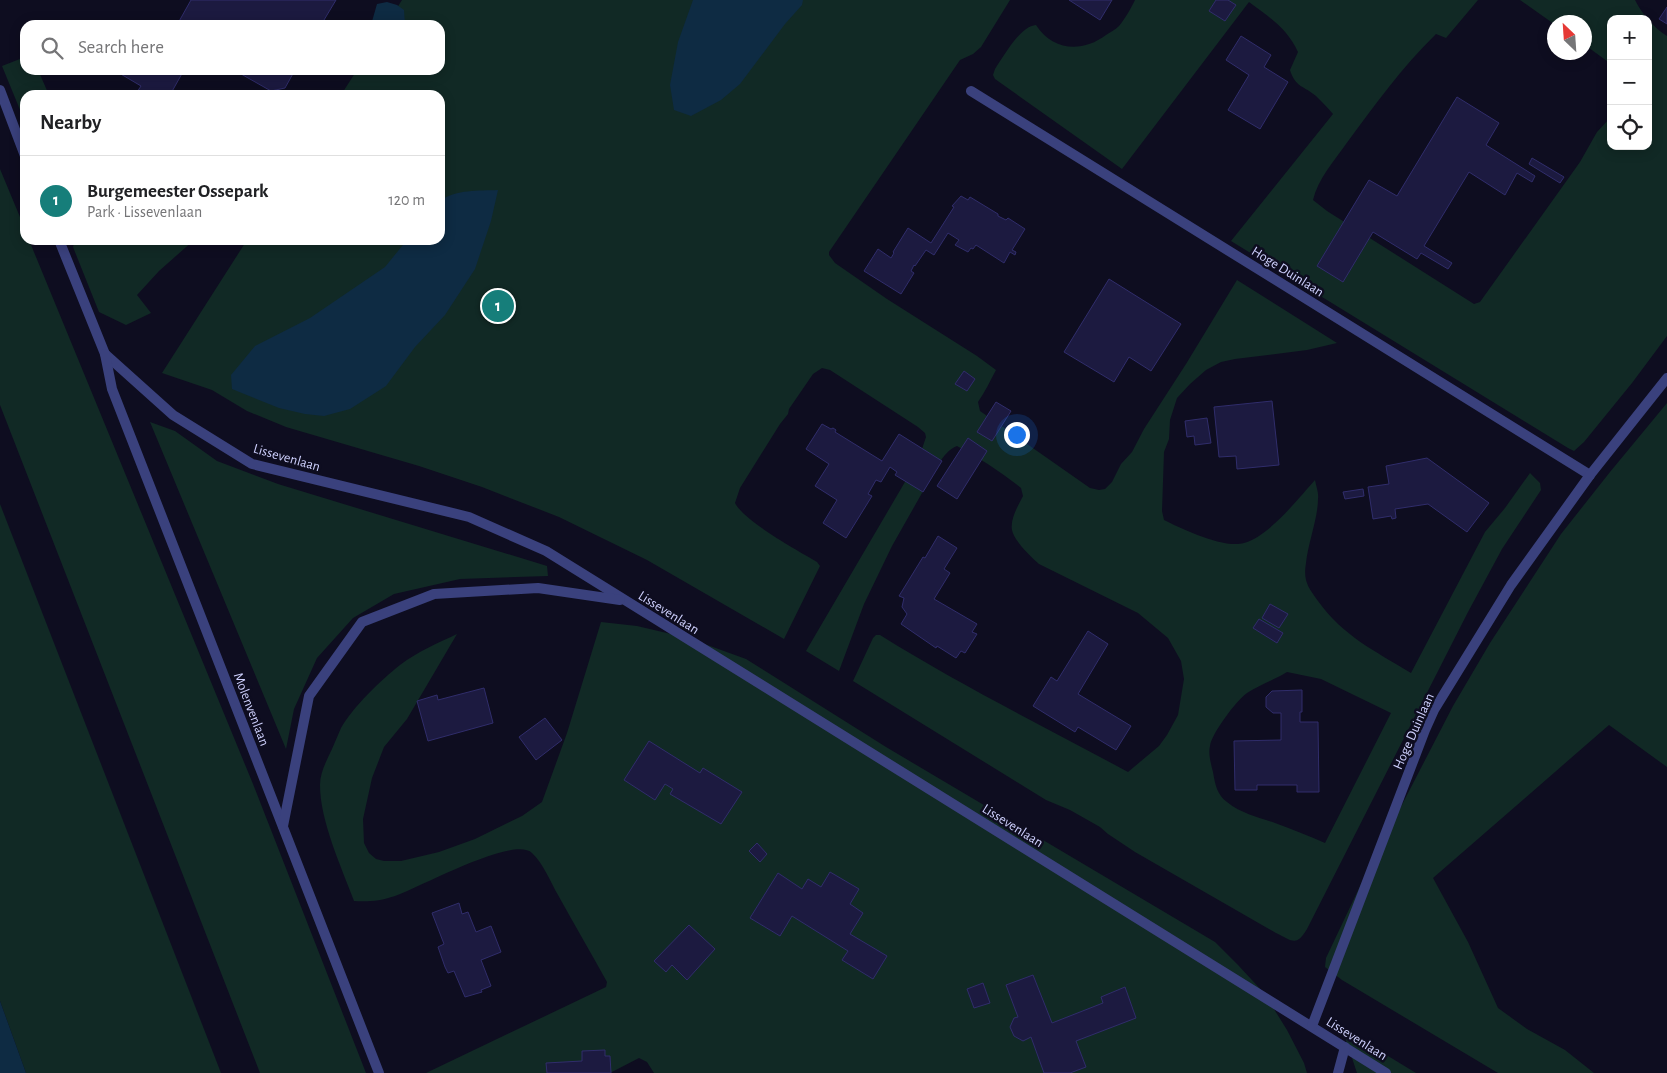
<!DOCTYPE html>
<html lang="en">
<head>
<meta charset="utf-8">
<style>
	body { margin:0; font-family:"Alegreya Sans",sans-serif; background:#f2f2f2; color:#202124 }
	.controls { position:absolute; right:15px; top:15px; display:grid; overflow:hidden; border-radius:10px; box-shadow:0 2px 12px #0003 }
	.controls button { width:45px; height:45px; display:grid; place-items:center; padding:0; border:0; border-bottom:1px solid #e0e0e0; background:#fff; color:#202124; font:25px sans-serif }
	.compass { position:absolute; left:1547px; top:15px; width:45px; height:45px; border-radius:50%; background:#fff; box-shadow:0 2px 12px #0003; rotate:335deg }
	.you { position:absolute; left:1016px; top:434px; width:18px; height:18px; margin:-12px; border:4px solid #fff; border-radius:50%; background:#1a73e8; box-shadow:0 0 0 8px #1a73e833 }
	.badge { display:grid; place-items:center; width:32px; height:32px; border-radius:50%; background:#167e7a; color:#fff; font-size:16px; font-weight:700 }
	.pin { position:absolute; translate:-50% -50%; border:2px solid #fff; box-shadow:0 1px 5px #0006 }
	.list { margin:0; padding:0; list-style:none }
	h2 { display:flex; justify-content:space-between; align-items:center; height:65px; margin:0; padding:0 20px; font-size:21px }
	h2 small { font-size:16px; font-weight:400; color:#757577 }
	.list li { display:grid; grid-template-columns:32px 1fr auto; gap:15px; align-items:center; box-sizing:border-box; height:90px; padding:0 20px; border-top:1px solid #e0e0e0 }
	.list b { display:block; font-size:19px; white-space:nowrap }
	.list p { margin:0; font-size:16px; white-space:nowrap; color:#757577 }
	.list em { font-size:16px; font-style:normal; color:#757577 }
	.icon { flex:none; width:28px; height:28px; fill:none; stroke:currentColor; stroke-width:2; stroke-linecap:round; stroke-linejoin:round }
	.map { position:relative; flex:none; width:1667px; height:1073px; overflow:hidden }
	.search { position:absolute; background:#fff; box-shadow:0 2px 12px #0003; left:20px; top:20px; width:425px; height:55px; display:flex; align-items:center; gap:12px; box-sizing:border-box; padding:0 18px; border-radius:15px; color:#757577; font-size:19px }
	.panel { position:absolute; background:#fff; box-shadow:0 2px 12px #0003; left:20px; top:90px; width:425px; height:155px; border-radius:15px }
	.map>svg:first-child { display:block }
	.green { fill:#112925; fill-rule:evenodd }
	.water { fill:#0e2b43 }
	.building { fill:#1c1a40; stroke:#302d6b }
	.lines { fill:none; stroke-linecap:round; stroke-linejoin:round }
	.street { stroke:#3a417d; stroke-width:10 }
	.labels { text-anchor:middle; stroke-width:5; stroke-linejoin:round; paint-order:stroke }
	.street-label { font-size:14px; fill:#ced0fd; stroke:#0e0d20 }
</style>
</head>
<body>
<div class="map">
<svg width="1667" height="1073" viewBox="0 0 1667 1073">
	<rect width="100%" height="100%" fill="#0e0d20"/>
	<g class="green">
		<path d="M402 0H1010L981 47 973 54 960 60 829 252V255L835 263 887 299 977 356 996 370C990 381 985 392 978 402L980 411 1090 488 1099 490 1105 489 1112 482 1121 464 1132 452 1144 429 1186 364 1237 280 1337 343 1307 350 1235 359 1221 362 1206 370 1190 384 1177 398 1170 420 1169 439 1164 452 1162 511 1164 520C1182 529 1224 549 1244 543 1269 536 1297 500 1315 480 1316 486 1319 493 1318 499 1318 518 1308 543 1306 563 1303 581 1308 587 1318 601 1343 636 1375 651 1411 673L1485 532 1505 508 1530 473 1540 483 1541 490 1502 549 1468 612 1307 929C1296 947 1293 941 1276 933L1135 852 1108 834 1100 827 1070 810 1046 800 853 681 873 638 876 635H880C960 685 1045 727 1128 772L1159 746 1167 735 1178 715 1184 679 1181 661 1168 638 1138 613 1039 564C1031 557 1014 541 1012 530 1010 519 1018 506 1023 496L1021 488C1001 472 980 458 957 446 949 449 944 456 939 463L892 546 864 604 839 671 806 651 919 458 926 437 925 433 918 427 830 370 822 368 813 374 789 409 788 414 780 424 740 488 735 503C745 522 797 550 817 562L820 566 784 639 647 560 559 517 482 487 419 466 286 427 247 411 212 390 162 373 247 240H440V95H341L357 70H440V25H386ZM1287 672 1321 679 1391 713 1325 843C1309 836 1292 829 1275 823 1258 817 1242 814 1227 802 1217 795 1215 784 1213 772 1211 764 1208 754 1210 746 1212 733 1236 701 1247 693 1259 685 1274 680 1287 672Z"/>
		<path d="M1135 0H1478L1446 38 1436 34C1402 67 1374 106 1346 144 1334 161 1318 179 1313 200L1327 211 1474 304 1480 302 1580 162 1597 132 1611 117V146H1648V19H1611V64L1585 45 1584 22H1554V24L1520 0H1635C1642 14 1654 28 1667 36V336L1632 383 1584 442 1574 451 1568 448 1231 241 1333 114C1328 108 1322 102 1316 96 1304 86 1295 87 1290 70L1298 52C1287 28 1269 17 1249 2L1122 169 995 79 993 75 995 69C1004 56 1020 26 1036 25 1053 51 1082 53 1106 35 1110 32 1115 30 1119 26 1125 19 1131 8 1135 0Z"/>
		<path d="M25 57V70H38L49 95H25V122L2 66Z"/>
		<path d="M0 169 25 229V240H29L253 784 366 1073H260L0 405Z"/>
		<path d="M75 240H194L159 271 137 295 151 313 126 325 99 312 73 247Z"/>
		<path d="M1667 403V767L1609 725 1433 878 1468 942 1498 1008 1527 1029 1565 1050 1594 1073H1498L1342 980 1325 967 1326 958 1361 884 1453 706 1490 643 1561 534 1610 472Z"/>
		<path d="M150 422 175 431 217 461 278 484 547 566 548 576 460 579 394 594 353 618 317 658 294 709 286 749Z"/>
		<path d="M0 504 221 1073H26L0 1001Z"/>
		<path d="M601 622 637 626 688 638 746 659 886 747 1215 942 1238 965 1264 993 1287 1030 1304 1063 1307 1073H654L647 1062 639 1058 610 1073H426L606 987 607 982C591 953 574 924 558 895 551 883 543 863 532 853 514 835 419 888 395 896 380 901 368 902 354 901 341 866 320 821 320 785 320 772 327 760 332 749 335 742 338 735 341 728 352 708 382 679 400 665 417 652 438 643 457 634L407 719 384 747 372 778 363 819 364 843 369 853 376 859 384 861H401L439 852 475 839 522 816 542 802 567 733Z"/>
		<path d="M1342 1028 1416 1073H1357Z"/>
	</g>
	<g class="water">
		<path d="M693 0H803L802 5 785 24 740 84 721 100 691 116 674 110 670 85 678 42Z"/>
		<path d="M387 2 397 5 404 10 405 25H371L377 4Z"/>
		<path d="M498 190 491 221 475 269 445 315 415 347 386 386 350 409 324 416 305 414 279 408 232 389 231 375 255 346 310 318 385 267 407 240H440V201C457 189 478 191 498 190Z"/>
		<path d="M0 1001 26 1073H27H0Z"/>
	</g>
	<g class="building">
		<path d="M191 0H336L321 25H177Z"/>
		<path d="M1069 0H1112L1100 20Z"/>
		<path d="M1216 0H1228L1236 5 1225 21 1209 11Z"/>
		<path d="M1667 7V24L1659 19Z"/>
		<path d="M1241 36 1271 55 1264 67 1288 82 1260 129 1228 110 1249 75 1226 60Z"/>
		<path d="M114 70H184L170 95H135L141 86Z"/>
		<path d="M234 70H295L285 88 271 91Z"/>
		<path d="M1457 97 1499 123 1486 145 1535 176 1532 182 1517 173 1505 195 1469 172 1424 246 1452 263 1448 269 1421 253 1417 259 1373 232 1343 282 1317 266 1369 180 1397 196Z"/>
		<path d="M1532 158 1564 177 1560 183 1529 164Z"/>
		<path d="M961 196 968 200 970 197 998 214V216L1006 220 1008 218 1025 229 1012 250 1016 252 1015 255 1010 252 1004 263 976 245 973 249 971 248 968 252 955 245 959 240 948 233 934 255 926 250 915 266 914 265 911 271 914 273 901 294 864 271 878 249 891 258 894 253 893 252 908 228 931 243 954 207 952 206Z"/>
		<path d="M1109 279 1181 324 1151 371 1129 357 1114 382 1064 352Z"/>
		<path d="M964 371 975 379 967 391 955 384Z"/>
		<path d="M1272 401 1279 465 1237 469 1236 456 1219 457 1214 407Z"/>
		<path d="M996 402 1011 411 992 441 977 432Z"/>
		<path d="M1207 418 1211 443 1195 445 1194 436 1187 437 1185 421Z"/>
		<path d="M822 424 831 429 833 428 836 430 835 432 882 461 899 434 942 461 923 492 895 475 897 472 890 467 881 482 876 480 868 494 872 496 846 538 823 523 837 500 815 486 829 464 806 449Z"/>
		<path d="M968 438 987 451 957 499 937 486Z"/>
		<path d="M1427 458 1489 503 1467 532 1428 504 1395 509 1396 518 1392 519 1391 516 1373 519 1368 487 1389 484 1386 466Z"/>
		<path d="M1363 489 1364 496 1345 499 1343 492Z"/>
		<path d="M938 536 957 548 944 569 950 573 934 599 977 624 972 632 977 634 965 653 961 651 956 658 937 646 936 648 901 624 907 614 902 607 904 598 899 596 923 557 925 558Z"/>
		<path d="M1270 604 1288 614 1279 628 1262 618Z"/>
		<path d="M1259 619 1283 633 1277 643 1253 628Z"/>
		<path d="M1088 631 1108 644 1078 694 1131 726 1116 750 1078 727 1075 732 1033 706 1051 677 1057 681Z"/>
		<path d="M484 688 493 723 428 741 417 701 437 695 438 700Z"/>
		<path d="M1302 690V712H1300V722H1318L1319 792H1297V785H1257V790H1235L1234 741 1281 740V713H1273L1266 707V697L1272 691Z"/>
		<path d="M545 718 562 740 536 760 519 737Z"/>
		<path d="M649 741 700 773 703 768 742 792 721 824 670 794 673 789 665 784 655 800 624 780Z"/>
		<path d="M757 843 767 854 760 862 749 851Z"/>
		<path d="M830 872 859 889 850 904 863 913 850 934 887 956 873 979 842 960 848 951 792 916 780 936 750 918 778 873 802 889 808 879 821 887Z"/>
		<path d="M459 903 462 914 468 912 476 932 491 926 501 952 481 960 491 986 481 990 482 992 465 997 454 971 448 973 445 967 438 947 444 944 432 913Z"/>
		<path d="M689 925 715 949 687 980 672 965 666 972 654 961Z"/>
		<path d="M1033 975 1052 1023 1103 1003 1101 997 1125 987 1136 1018 1076 1041 1086 1067 1070 1073H1044L1031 1037 1023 1041 1014 1036 1010 1027 1014 1018 1018 1017 1006 985Z"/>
		<path d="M983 983 990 1003 974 1008 967 989Z"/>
		<path d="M605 1050V1056H610L611 1073H547L546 1063 582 1061V1051Z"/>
	</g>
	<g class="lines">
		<g class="street">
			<path d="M0 90 25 156"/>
			<path d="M971 91 1590 475"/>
			<path d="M59 240 105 354 173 415 252 464 469 517 546 551 1386 1073"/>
			<path d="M105 354 112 389 379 1073"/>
			<path d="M283 826 309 696 362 622 434 594 538 588 620 600"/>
			<path d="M1312 1026 1425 730 1434 710 1511 585 1590 475 1667 378"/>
			<path d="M1338 1073 1345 1047"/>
		</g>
	</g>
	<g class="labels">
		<g class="street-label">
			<text transform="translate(1288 271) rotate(32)" y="5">Hoge Duinlaan</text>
			<text transform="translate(287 457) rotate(16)" y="5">Lissevenlaan</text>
			<text transform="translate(669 612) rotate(32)" y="5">Lissevenlaan</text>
			<text transform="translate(252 709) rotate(69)" y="5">Molenvenlaan</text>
			<text transform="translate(1413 731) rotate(-66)" y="5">Hoge Duinlaan</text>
			<text transform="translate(1013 825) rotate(32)" y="5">Lissevenlaan</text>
			<text transform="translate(1357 1038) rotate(32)" y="5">Lissevenlaan</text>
		</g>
	</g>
</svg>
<div class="controls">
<button>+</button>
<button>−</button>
<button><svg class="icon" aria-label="locate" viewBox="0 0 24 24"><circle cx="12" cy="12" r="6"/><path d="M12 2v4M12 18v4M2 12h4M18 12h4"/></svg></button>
</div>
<svg class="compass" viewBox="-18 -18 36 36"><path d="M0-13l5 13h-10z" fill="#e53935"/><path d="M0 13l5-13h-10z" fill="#757577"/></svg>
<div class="you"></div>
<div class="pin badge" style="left:498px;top:306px">1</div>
<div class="search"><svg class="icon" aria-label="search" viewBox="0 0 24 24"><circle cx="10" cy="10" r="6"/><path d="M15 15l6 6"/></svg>Search here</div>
<section class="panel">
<h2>Nearby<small></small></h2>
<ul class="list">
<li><span class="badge">1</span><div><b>Burgemeester Ossepark</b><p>Park · Lissevenlaan</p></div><em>120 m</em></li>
</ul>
</section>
</div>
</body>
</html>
